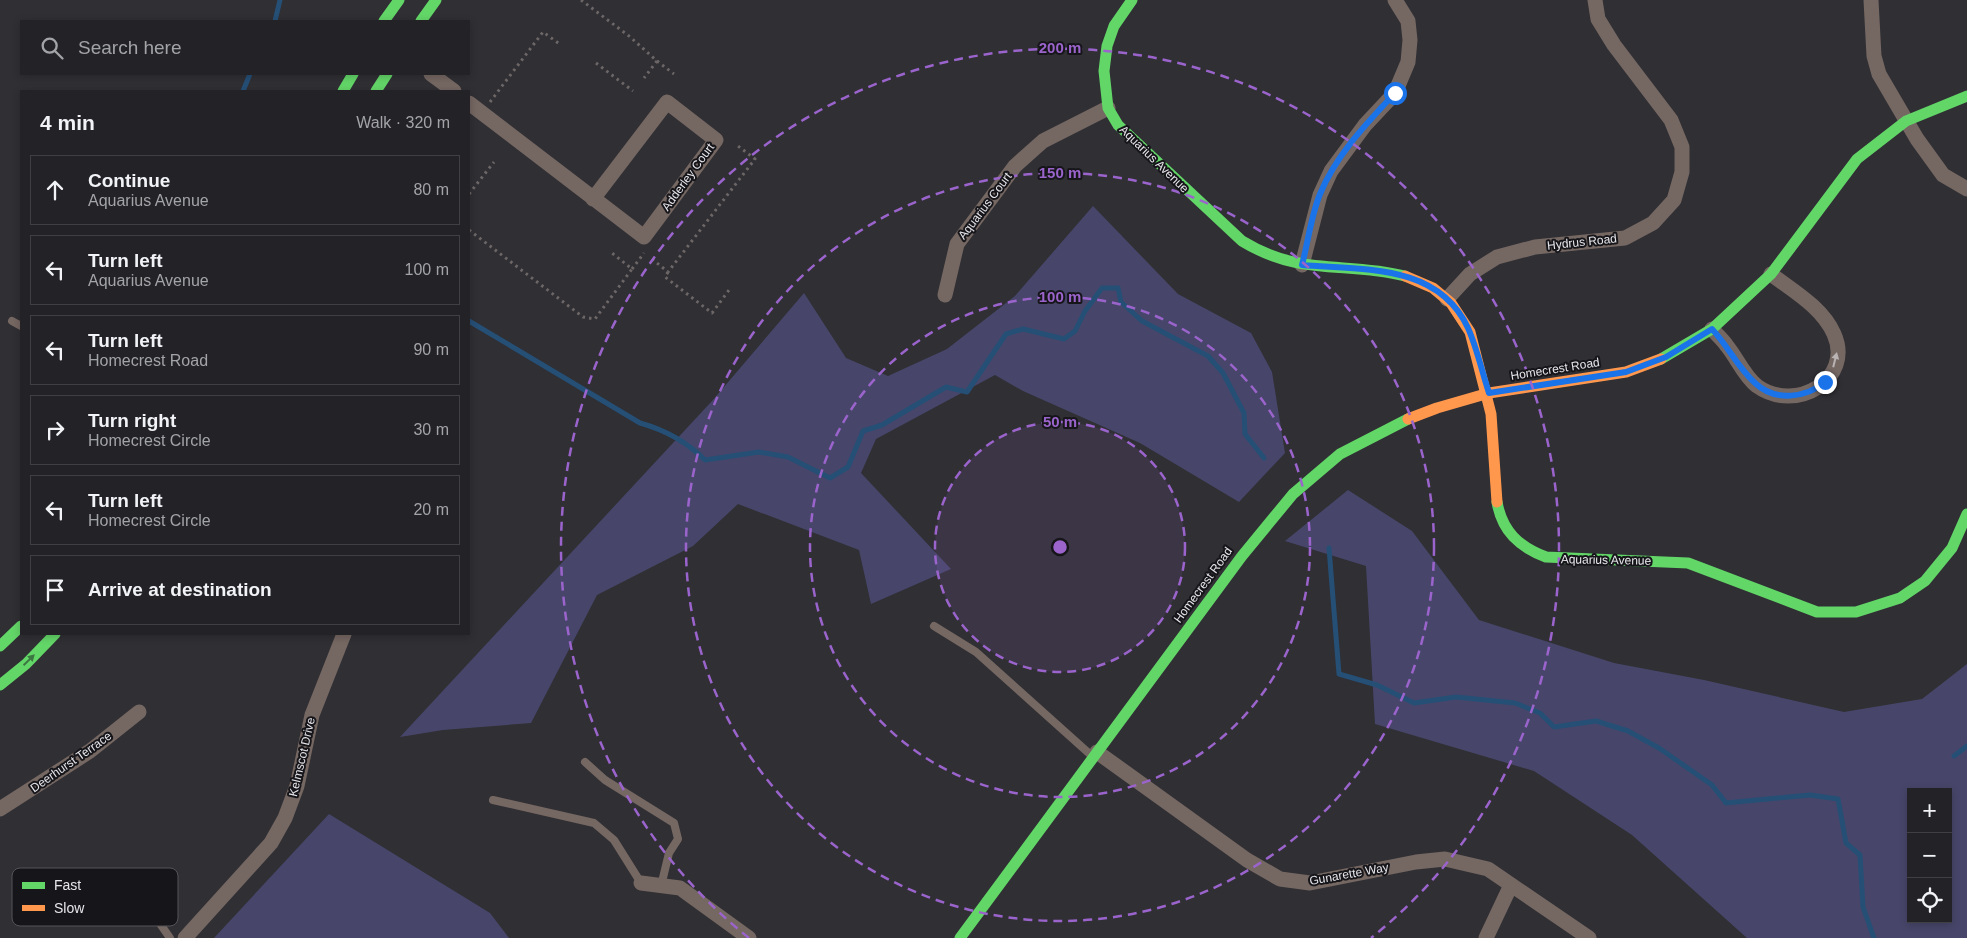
<!DOCTYPE html>
<html lang="en">
<head>
<meta charset="utf-8">
<style>
	body { margin:0; font-family:Arial,sans-serif; background:#2b2b2f; color:#f1f3f6 }
	.controls { position:absolute; right:15px; bottom:15px; display:grid; overflow:hidden; border-radius:0px; box-shadow:0 2px 8px #0003 }
	.controls button { width:45px; height:45px; display:grid; place-items:center; padding:0; border:0; border-bottom:1px solid #404044; background:#232327; color:#f1f3f6; font:25px sans-serif }
	.stop { position:absolute; width:15px; height:15px; margin:-11px; border:4px solid #1a73e8; border-radius:50%; background:#fff }
	.stop.end { background:#1a73e8; border-color:#fff; box-shadow:0 1px 5px #0008 }
	.list { margin:0; padding:0; list-style:none }
	h2 { display:flex; justify-content:space-between; align-items:center; height:65px; margin:0; padding:0 20px; font-size:21px }
	h2 small { font-size:16px; font-weight:400; color:#a3a4a7 }
	.list li { display:grid; grid-template-columns:32px 1fr auto; gap:15px; align-items:center; box-sizing:border-box; height:70px; margin:0 10px 10px; padding:0 10px; border:1px solid #404044; border-radius:0px }
	.list b { display:block; font-size:19px; white-space:nowrap }
	.list p { margin:0; font-size:16px; white-space:nowrap; color:#a3a4a7 }
	.list em { font-size:16px; font-style:normal; color:#a3a4a7 }
	.icon { flex:none; width:28px; height:28px; fill:none; stroke:currentColor; stroke-width:2; stroke-linecap:round; stroke-linejoin:round }
	.map { position:relative; flex:none; width:1967px; height:938px; overflow:hidden }
	.search { position:absolute; background:#232327; box-shadow:0 2px 8px #0003; left:20px; top:20px; width:450px; height:55px; display:flex; align-items:center; gap:12px; box-sizing:border-box; padding:0 18px; border-radius:0px; color:#a3a4a7; font-size:19px }
	.panel { position:absolute; background:#232327; box-shadow:0 2px 8px #0003; left:20px; top:90px; width:450px; height:545px; border-radius:0px }
	.map>svg:first-child { display:block }
	.green { fill:#47466a; fill-rule:evenodd }
	.lines { fill:none; stroke-linecap:round; stroke-linejoin:round }
	.stream { stroke:#264f76; stroke-width:5 }
	.path { stroke:#6d6666; stroke-width:3; stroke-dasharray:2.5 4; stroke-linecap:butt }
	.lane { stroke:#756762; stroke-width:8 }
	.street { stroke:#756762; stroke-width:15 }
	.fast { stroke:#63d668; stroke-width:11 }
	.slow { stroke:#ff974d; stroke-width:11 }
	.oneway { fill:#b9b3b4 }
	.oneway2 { fill:#3c7641 }
	.route { stroke:#1a73e8; stroke-width:6 }
	.ring { fill:none; stroke:#9b64cc; stroke-width:2.5; stroke-dasharray:9 6 }
	.labels { text-anchor:middle; stroke-width:4; stroke-linejoin:round; paint-order:stroke }
	.street-label { font-size:12px; fill:#e6e6eb; stroke:#16161a }
	.key { fill:#16161a; stroke:#545459; stroke-width:1 }
	.key-label { font-size:14px; fill:#e6e6eb }
	.centre { fill:#9b64cc; stroke:#16161a; stroke-width:2.5 }
	.ring-label { font-size:15px; text-anchor:middle; font-weight:bold; fill:#9b64cc; stroke:#16161a; stroke-width:4; stroke-linejoin:round; paint-order:stroke }
</style>
</head>
<body>
<div class="map">
<svg width="1967" height="938" viewBox="0 0 1967 938">
	<rect width="100%" height="100%" fill="#2f2f34"/>
	<g class="green">
		<path d="M1093 206 1178 294 1251 333 1272 372 1285 453 1239 502 1140 443 1023 391 995 375 876 439 861 473 951 569 871 604 859 550 738 504 693 546 597 595 531 723 443 730 400 737 712 401 804 293 846 358 888 376 947 349 1015 296Z"/>
		<path d="M1348 490 1412 531 1479 620 1614 663 1704 680 1844 712 1922 699 1967 664V938H1747L1632 835 1534 771 1375 724 1366 566 1285 541ZM1911 792H1948V919H1911Z"/>
		<path d="M329 814 490 913 509 938H214Z"/>
	</g>
	<g class="lines">
		<g class="stream">
			<path d="M275 21 280 0"/>
			<path d="M243 91 250 74"/>
			<path d="M469 321 640 423C665 430 686 441 705 460L759 452 788 457 830 478 848 467 863 431 882 425 946 387 967 392 1006 334 1023 329 1064 339 1075 331 1085 311 1102 288H1118L1121 302 1142 321 1208 356 1223 373 1244 413 1245 434 1264 458"/>
			<path d="M1329 548 1339 674 1377 685 1414 703 1456 697 1515 703 1540 713 1554 727 1596 721 1628 731 1659 748 1712 785 1726 803 1810 795 1838 799 1846 843 1860 855 1863 907 1874 938"/>
			<path d="M1954 756 1967 746"/>
		</g>
		<g class="path">
			<path d="M581 0 629 36 657 61 644 78"/>
			<path d="M657 61 674 74"/>
			<path d="M596 63 633 91"/>
			<path d="M490 102 543 32 561 45"/>
			<path d="M469 194 494 162"/>
			<path d="M469 230 583 317 595 319 632 269 612 253"/>
			<path d="M652 259 668 272 755 159 738 146"/>
			<path d="M632 269 644 253"/>
			<path d="M668 272 665 277 712 313 729 290"/>
		</g>
		<g class="lane">
			<path d="M12 321 21 326"/>
			<path d="M934 626 976 652 1092 756"/>
			<path d="M585 762 605 780 674 823 678 839 669 853 661 886"/>
			<path d="M493 800 594 823 614 840 641 883"/>
			<path d="M127 876 170 938"/>
		</g>
		<g class="street">
			<path d="M1871 0 1874 56 1879 74 1917 139 1943 175 1967 189"/>
			<path d="M431 74 454 91"/>
			<path d="M469 103 644 237 716 140 667 102 593 199"/>
			<path d="M1302 265 1320 195 1331 171 1365 125 1395 93 1408 62 1410 40 1408 21 1395 0"/>
			<path d="M945 295 957 244 1015 166 1043 141 1108 108"/>
			<path d="M1447 299 1470 274 1497 257 1535 247 1625 238 1653 223 1674 200 1682 172V147L1671 120 1614 45 1598 19 1595 0"/>
			<path d="M1712 329C1717 335 1723 340 1727 346 1737 358 1744 376 1757 386 1796 414 1854 379 1834 334 1822 307 1793 291 1771 274"/>
			<path d="M1097 752 1247 860 1280 879 1310 883 1416 862 1445 859 1488 869 1589 938"/>
			<path d="M0 809 90 751 139 712"/>
			<path d="M641 883 680 888 749 938"/>
			<path d="M185 938 271 843 285 818 297 786 312 715 344 634"/>
			<path d="M1486 938 1511 885"/>
		</g>
		<g class="fast">
			<path d="M1132 0 1114 26 1107 46 1104 71 1108 108 1118 125 1242 241C1301 277 1345 261 1405 276"/>
			<path d="M384 21 399 0"/>
			<path d="M421 21 436 0"/>
			<path d="M343 91 353 74"/>
			<path d="M376 91 387 74"/>
			<path d="M1661 359 1712 329 1771 274 1857 159 1906 121 1967 96"/>
			<path d="M1497 502C1502 531 1519 547 1546 557L1688 563 1817 612H1856L1900 598 1925 581 1952 548 1967 514"/>
			<path d="M0 646 21 626"/>
			<path d="M0 685 26 664 55 634"/>
			<path d="M960 938 1242 556 1293 494 1340 454 1408 419"/>
		</g>
		<g class="slow">
			<path d="M1405 276 1433 288 1451 303 1470 332 1491 414 1497 502"/>
			<path d="M1408 419 1437 408 1489 393 1626 372 1661 359"/>
		</g>
	</g>
	<defs><path id="oneway-solid" d="M-6-.8H1V-3.2L6.5 0L1 3.2V.8H-6Z" transform="scale(1.25)"/></defs>
	<use class="oneway" href="#oneway-solid" transform="translate(1835 360) rotate(-76)"/>
	<use class="oneway2" href="#oneway-solid" transform="translate(29 660) rotate(-44)"/>
	<g class="lines">
		<path class="route" d="M1395 93C1367 123 1336 155 1320 194 1311 216 1308 242 1302 265 1362 270 1438 263 1468 328 1477 348 1482 372 1489 393L1626 372 1666 357 1712 329C1728 346 1738 368 1755 383 1775 402 1806 398 1825 382"/>
	</g>
	<circle cx="1060" cy="547" r="125" fill="#9b64cc" fill-opacity=".12"/>
	<g class="ring">
		<circle cx="1060" cy="547" r="125"/>
		<circle cx="1060" cy="547" r="250"/>
		<circle cx="1060" cy="547" r="374"/>
		<path d="M749 938A499 499 0 1 1 1371 938"/>
	</g>
	<g class="labels">
		<g class="street-label">
			<text transform="translate(1154 159) rotate(44)" y="4">Aquarius Avenue</text>
			<text transform="translate(688 177) rotate(-54)" y="4">Adderley Court</text>
			<text transform="translate(985 206) rotate(-53)" y="4">Aquarius Court</text>
			<text transform="translate(1582 242) rotate(-6)" y="4">Hydrus Road</text>
			<text transform="translate(1555 369) rotate(-9)" y="4">Homecrest Road</text>
			<text transform="translate(1606 560) rotate(1)" y="4">Aquarius Avenue</text>
			<text transform="translate(1203 585) rotate(-54)" y="4">Homecrest Road</text>
			<text transform="translate(302 757) rotate(-77)" y="4">Kelmscot Drive</text>
			<text transform="translate(71 762) rotate(-35)" y="4">Deerhurst Terrace</text>
			<text transform="translate(1349 874) rotate(-10)" y="4">Gunarette Way</text>
		</g>
	</g>
	<rect x="12" y="868" width="166" height="58" rx="8" class="key"/>
	<rect x="22" y="882" width="23" height="7" fill="#63d668"/>
	<rect x="22" y="905" width="23" height="6" fill="#ff974d"/>
	<g class="key-label">
		<text x="54" y="890">Fast</text>
		<text x="54" y="913">Slow</text>
	</g>
	<circle cx="1060" cy="547" r="8" class="centre"/>
	<g class="ring-label">
		<text x="1060" y="53">200 m</text>
		<text x="1060" y="178">150 m</text>
		<text x="1060" y="302">100 m</text>
		<text x="1060" y="427">50 m</text>
	</g>
</svg>
<div class="controls">
<button>+</button>
<button>−</button>
<button><svg class="icon" aria-label="locate" viewBox="0 0 24 24"><circle cx="12" cy="12" r="6"/><path d="M12 2v4M12 18v4M2 12h4M18 12h4"/></svg></button>
</div>
<div class="stop" style="left:1395px;top:93px"></div>
<div class="stop end" style="left:1825px;top:382px"></div>
<div class="search"><svg class="icon" aria-label="search" viewBox="0 0 24 24"><circle cx="10" cy="10" r="6"/><path d="M15 15l6 6"/></svg>Search here</div>
<section class="panel">
<h2>4 min<small>Walk · 320 m</small></h2>
<ul class="list">
<li><svg class="icon" aria-label="ahead" viewBox="0 0 24 24"><path d="M12 20V5M6 11l6-6 6 6"/></svg><div><b>Continue</b><p>Aquarius Avenue</p></div><em>80 m</em></li>
<li><svg class="icon" aria-label="left" viewBox="0 0 24 24"><path d="M17 20v-9H6M10 6l-5 5 5 5"/></svg><div><b>Turn left</b><p>Aquarius Avenue</p></div><em>100 m</em></li>
<li><svg class="icon" aria-label="left" viewBox="0 0 24 24"><path d="M17 20v-9H6M10 6l-5 5 5 5"/></svg><div><b>Turn left</b><p>Homecrest Road</p></div><em>90 m</em></li>
<li><svg class="icon" aria-label="right" viewBox="0 0 24 24"><path d="M7 20v-9h11M14 6l5 5-5 5"/></svg><div><b>Turn right</b><p>Homecrest Circle</p></div><em>30 m</em></li>
<li><svg class="icon" aria-label="left" viewBox="0 0 24 24"><path d="M17 20v-9H6M10 6l-5 5 5 5"/></svg><div><b>Turn left</b><p>Homecrest Circle</p></div><em>20 m</em></li>
<li><svg class="icon" aria-label="arrive" viewBox="0 0 24 24"><path d="M6 21V4h12l-3 4 3 4H6"/></svg><div><b>Arrive at destination</b></div></li>
</ul>
</section>
</div>
</body>
</html>
